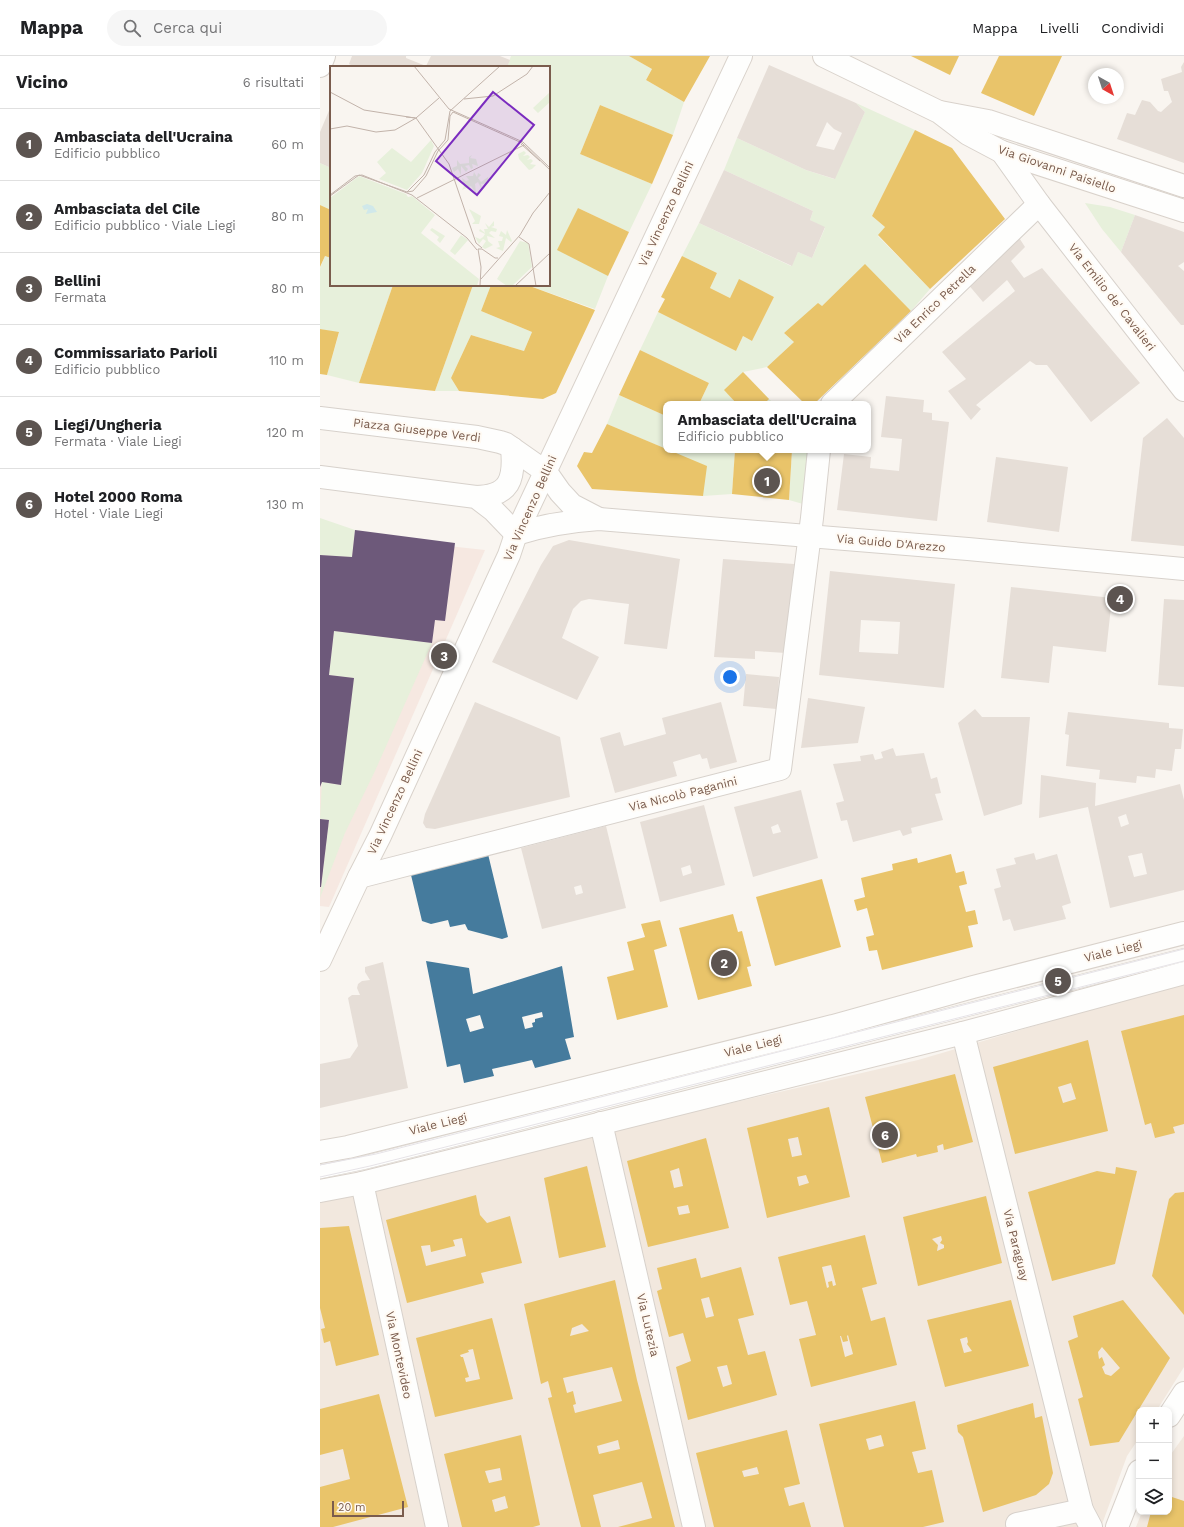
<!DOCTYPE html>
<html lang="it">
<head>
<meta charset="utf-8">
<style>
	body { margin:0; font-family:"Work Sans",sans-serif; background:#f6f6f6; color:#202124 }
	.controls { position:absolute; right:12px; bottom:12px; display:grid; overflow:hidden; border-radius:8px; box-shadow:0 2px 6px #0003 }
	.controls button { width:36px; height:36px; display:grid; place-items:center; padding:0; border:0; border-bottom:1px solid #e0e0e0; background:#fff; color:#202124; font:20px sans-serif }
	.compass { position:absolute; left:768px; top:12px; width:36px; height:36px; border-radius:50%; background:#fff; box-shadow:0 2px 6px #0003; rotate:141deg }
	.scale { position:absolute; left:12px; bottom:10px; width:72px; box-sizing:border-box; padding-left:4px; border:2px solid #7a5c4d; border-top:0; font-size:11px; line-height:14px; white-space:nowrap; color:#7a5c4d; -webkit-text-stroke:3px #fffaf3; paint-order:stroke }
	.you { position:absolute; left:410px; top:621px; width:14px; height:14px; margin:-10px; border:3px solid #fff; border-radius:50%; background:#1a73e8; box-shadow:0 0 0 6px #1a73e833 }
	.badge { display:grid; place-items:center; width:26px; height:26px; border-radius:50%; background:#5c5450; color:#fff; font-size:13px; font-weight:700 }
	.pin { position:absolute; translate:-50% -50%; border:2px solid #fff; box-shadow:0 1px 4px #0006 }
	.popup { position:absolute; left:343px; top:345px; width:208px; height:52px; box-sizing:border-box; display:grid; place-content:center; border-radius:8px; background:#fff; filter:drop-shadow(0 1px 3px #0005); font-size:13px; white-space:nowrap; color:#757577 }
	.popup b { font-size:15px; color:#202124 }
	.popup::after { content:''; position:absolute; left:50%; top:100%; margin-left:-8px; border:8px solid transparent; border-top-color:#fff }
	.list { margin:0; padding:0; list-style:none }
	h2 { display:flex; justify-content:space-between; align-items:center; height:52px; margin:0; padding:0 16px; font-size:17px }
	h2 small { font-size:13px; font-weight:400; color:#757577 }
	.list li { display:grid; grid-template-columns:26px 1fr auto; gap:12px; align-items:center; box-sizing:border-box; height:72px; padding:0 16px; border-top:1px solid #e0e0e0 }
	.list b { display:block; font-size:15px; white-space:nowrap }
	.list p { margin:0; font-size:13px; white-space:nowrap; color:#757577 }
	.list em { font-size:13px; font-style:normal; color:#757577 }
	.icon { flex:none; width:22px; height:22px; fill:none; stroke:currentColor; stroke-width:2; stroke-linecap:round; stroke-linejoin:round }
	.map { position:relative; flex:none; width:864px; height:1471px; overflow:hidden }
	header { display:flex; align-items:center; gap:24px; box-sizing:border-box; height:56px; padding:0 20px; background:#fff; border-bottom:1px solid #e0e0e0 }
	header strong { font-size:19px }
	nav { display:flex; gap:22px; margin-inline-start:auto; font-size:14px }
	.search { width:280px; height:36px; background:#f6f6f6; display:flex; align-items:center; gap:10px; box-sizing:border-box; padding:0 14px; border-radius:22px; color:#757577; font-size:15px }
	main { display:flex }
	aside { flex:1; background:#fff }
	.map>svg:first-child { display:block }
	.residential { fill:#f2e8de }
	.commercial { fill:#f6e8e1 }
	.green { fill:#e7f0db }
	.homes { fill:#e9c46a; fill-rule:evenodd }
	.offices { fill:#6d597a }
	.public { fill:#457b9d; fill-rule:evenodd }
	.building { fill:#e6ded7; fill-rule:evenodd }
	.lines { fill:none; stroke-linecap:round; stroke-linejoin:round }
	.lane-casing { stroke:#d7d1cb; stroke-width:14 }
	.street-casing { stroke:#d7d1cb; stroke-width:24 }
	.secondary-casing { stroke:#d9d2cb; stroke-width:24 }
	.lane { stroke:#fefefd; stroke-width:13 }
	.street { stroke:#fefefd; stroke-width:22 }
	.secondary { stroke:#fefefd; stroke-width:22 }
	.tram { stroke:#e6e3e7; stroke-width:1 }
	.labels { text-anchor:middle; stroke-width:4; stroke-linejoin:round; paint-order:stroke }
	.street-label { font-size:12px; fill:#7a5c4d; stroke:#fffaf3 }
	.inset-road { fill:none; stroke:#c2b3aa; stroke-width:1 }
	.view { fill:#7b2cbf; fill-opacity:0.15; stroke:#7b2cbf; stroke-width:2 }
	.inset-edge { fill:none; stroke:#7a5c4d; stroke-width:2 }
</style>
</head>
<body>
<header>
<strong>Mappa</strong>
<div class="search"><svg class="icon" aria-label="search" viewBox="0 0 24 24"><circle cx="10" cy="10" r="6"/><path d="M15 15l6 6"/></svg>Cerca qui</div>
<nav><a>Mappa</a><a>Livelli</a><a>Condividi</a></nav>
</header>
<main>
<aside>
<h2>Vicino<small>6 risultati</small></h2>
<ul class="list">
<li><span class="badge">1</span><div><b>Ambasciata dell'Ucraina</b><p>Edificio pubblico</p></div><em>60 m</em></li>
<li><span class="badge">2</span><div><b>Ambasciata del Cile</b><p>Edificio pubblico · Viale Liegi</p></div><em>80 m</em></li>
<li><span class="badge">3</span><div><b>Bellini</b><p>Fermata</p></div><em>80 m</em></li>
<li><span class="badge">4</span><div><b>Commissariato Parioli</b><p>Edificio pubblico</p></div><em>110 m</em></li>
<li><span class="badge">5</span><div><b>Liegi/Ungheria</b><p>Fermata · Viale Liegi</p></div><em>120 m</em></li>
<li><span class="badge">6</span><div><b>Hotel 2000 Roma</b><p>Hotel · Viale Liegi</p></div><em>130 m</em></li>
</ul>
</aside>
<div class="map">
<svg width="864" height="1471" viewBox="0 0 864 1471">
	<rect width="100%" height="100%" fill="#f9f5f0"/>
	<g class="residential">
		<path d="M864 926V1311L837 1354H819V1382L807 1400 781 1471H0V1139L242 1086 598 1004Z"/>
		<path d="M864 1380V1471H816L822 1456H849V1401Z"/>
	</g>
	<path class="commercial" d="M0 476 165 494 9 851 0 850Z"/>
	<g class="green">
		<path d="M191 0H309L332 13 326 24 364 46 353 79 280 49 260 98 332 128 309 176 258 152 288 220 275 253 207 229H229V11H187Z"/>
		<path d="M536 47 595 74 552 160 565 171 558 180 610 233 591 255 545 209 502 250 464 277 474 286 447 311 423 316 454 348H379L389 327 320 294 338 256 416 295 423 280 432 285 454 241 420 224 410 242 390 232 397 217 362 200 379 167 471 210 478 196 492 202 505 172 490 164 493 155 404 114 417 82 486 114 514 123 545 56Z"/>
		<path d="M0 107 11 112V154L0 149Z"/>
		<path d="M765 147 790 151 815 159 801 196 782 173Z"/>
		<path d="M5 200 11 202V229H73L39 327 7 319 19 277 0 273V212Z"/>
		<path d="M153 229H171L161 255 212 276 204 295 151 279 131 322 139 335H115Z"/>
		<path d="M299 339 346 360V393L287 368Z"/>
		<path d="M349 394H415L412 438 383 440Z"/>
		<path d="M472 394H489L483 448 469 444Z"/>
		<path d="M0 462 35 474 32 501 0 499Z"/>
		<path d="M14 575 112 587 55 715 25 777 0 842 9 764 0 763 2 726 20 729 34 622 9 619Z"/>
	</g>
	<g class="homes">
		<path d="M309 0H390L364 46 326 24 332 13Z"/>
		<path d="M591 0H639L630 19Z"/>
		<path d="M679 0H742L714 60 661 37Z"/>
		<path d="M280 49 353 79 332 128 260 98Z"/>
		<path d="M595 74 632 92 685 163 610 233 558 179 565 171 552 160Z"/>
		<path d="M0 149 11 154V202L5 200 0 211Z"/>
		<path d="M258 152 309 176 288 220 237 194Z"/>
		<path d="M362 200 397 217 390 232 410 242 419 223 454 241 432 285 423 280 416 295 338 256 345 243 341 241Z"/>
		<path d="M545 208 591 255 494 348H485L447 311 474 286 464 277 498 247 502 250Z"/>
		<path d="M73 229H153L115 335 39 327Z"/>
		<path d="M171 229H207L275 254 236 337 223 343 139 335 131 322 151 279 204 295 212 276 161 255Z"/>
		<path d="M0 273 19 276 7 319 0 318Z"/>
		<path d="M320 294 389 327 379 348H346V360L299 339Z"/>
		<path d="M423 316 449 343 444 348H417L404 334Z"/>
		<path d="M287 368 387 410 383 440 272 433 257 410 264 396 272 397Z"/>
		<path d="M415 394H472L469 444 412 438Z"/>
		<path d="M631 798 636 817 644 815 647 828 639 830 646 856 655 854 658 868 648 870 653 891 562 914 557 894 549 895 546 881 554 879 547 852 537 855 534 844 545 841 541 822 573 814 572 808 597 802 598 807Z"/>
		<path d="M502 823 521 891 455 910 436 841Z"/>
		<path d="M413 858 418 876 422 875 431 910 427 911 432 930 378 944 359 872Z"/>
		<path d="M340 864 347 890 334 894 348 951 297 964 287 921 314 914 307 886 325 881 321 868Z"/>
		<path d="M864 959V1068L853 1071 855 1077 835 1082 831 1067 825 1069 801 975Z"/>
		<path d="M768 984 788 1075 695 1098 673 1011ZM751 1027 756 1043 743 1047 738 1031Z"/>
		<path d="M635 1018 653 1086 624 1094 623 1088 617 1090 618 1096 597 1101 596 1098 562 1107 545 1041Z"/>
		<path d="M509 1051 530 1141 447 1162 427 1072ZM478 1081 482 1099 472 1101 468 1083ZM486 1119 489 1127 479 1130 477 1121Z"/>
		<path d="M386 1082 409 1172 328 1191 307 1105ZM359 1112 363 1130 354 1132 350 1115ZM368 1149 370 1157 359 1159 357 1151Z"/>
		<path d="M267 1110 286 1191 239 1202 224 1122Z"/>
		<path d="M796 1111 817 1115 795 1208 732 1225 708 1136 777 1115 795 1118Z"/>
		<path d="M864 1136V1259L832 1220 849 1143 855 1137Z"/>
		<path d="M156 1139 160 1159 167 1167 190 1160 202 1207 161 1217 164 1227 87 1247 66 1164ZM142 1182 146 1200 106 1210 101 1190 110 1189 111 1196 135 1190 133 1184Z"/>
		<path d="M666 1140 682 1207 598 1230 583 1161ZM621 1180 622 1184 620 1187 624 1189V1192L617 1195 618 1189 612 1183Z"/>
		<path d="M29 1170 59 1299 16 1310 10 1285 4 1287 1 1273 5 1272 0 1252V1172Z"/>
		<path d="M545 1179 557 1228 542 1232 551 1265 565 1261 577 1309 491 1331 479 1283 496 1279 487 1245 470 1249 458 1201ZM511 1209 516 1229 513 1230 512 1225 508 1226 509 1231 507 1232 502 1211ZM528 1279 533 1298 525 1301 520 1280H521L523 1286 528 1285 527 1280Z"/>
		<path d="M376 1202 381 1222 421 1211 434 1259 418 1263 428 1299 445 1295 457 1339 368 1364 356 1311 371 1305 363 1277 349 1281 337 1235 342 1233 337 1212ZM389 1241 394 1260 386 1262 381 1243ZM407 1309 412 1328 403 1331 397 1311Z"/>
		<path d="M295 1224 317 1324 355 1471H298L332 1462 322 1426 273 1439 281 1471H261L228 1342 232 1341 228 1325 221 1328 204 1248ZM262 1268 269 1275 250 1280 252 1272ZM292 1311 302 1345 255 1357 253 1349 256 1348 253 1335 247 1337 243 1322ZM298 1384 300 1393 279 1398 277 1390Z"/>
		<path d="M691 1244 709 1310 625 1331 607 1264ZM647 1281 648 1286 647 1288 652 1295 644 1297 640 1283Z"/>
		<path d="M803 1244 850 1302 799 1386 770 1390 758 1343 763 1341 748 1285 758 1281 753 1260ZM782 1291 800 1312 791 1320 785 1318 782 1311 785 1309 782 1301 779 1303 778 1296Z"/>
		<path d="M172 1262 193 1343 115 1361 96 1282ZM153 1293 160 1323 146 1326 145 1322 149 1321 143 1301H141L140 1299 149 1296 148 1294Z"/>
		<path d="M59 1338 88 1451 13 1471H0V1431L30 1423 23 1393 0 1399V1353Z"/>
		<path d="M595 1345 606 1393 592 1396 598 1417 612 1414 624 1466 603 1471H524L499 1368ZM561 1379 564 1390 549 1394 546 1383Z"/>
		<path d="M713 1347 715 1362 722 1360 733 1417 729 1428 716 1439 663 1456 643 1381 638 1376 637 1369Z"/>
		<path d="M467 1374 480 1428 464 1432 469 1450 484 1446 491 1471H394L376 1397ZM437 1411 439 1418 424 1421 422 1415Z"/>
		<path d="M201 1379 220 1469 213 1471H142L124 1398ZM180 1412 182 1424 169 1427 165 1415ZM185 1440 188 1452 175 1456 172 1444Z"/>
		<path d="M849 1440 864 1445V1471H827L831 1456H849Z"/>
	</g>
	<g class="offices">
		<path d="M35 474 135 487 125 565 115 564 112 587 14 575 9 619 34 622 21 729 2 726 0 731V499L32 501Z"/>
		<path d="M0 763 9 764 1 831H0Z"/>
	</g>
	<g class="public">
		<path d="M168 798 188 881 182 883 148 874 145 868 130 871 128 864 111 868 102 865 91 819Z"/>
		<path d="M106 905 149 912 153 938 242 910 254 981 245 983 251 1003 215 1012 212 1004 172 1013 174 1020 144 1027 140 1008 127 1011ZM222 956 223 961 215 963V966L212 967 213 971 205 973 202 961ZM160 959 164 972 150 976 146 963Z"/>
	</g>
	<g class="building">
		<path d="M32 0H86V2L106 10 111 0H180L190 4 187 11H35L29 8Z"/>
		<path d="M864 6V107L797 83 807 57 815 59 822 44 830 46 838 55 841 56 852 46 848 35H844L841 23 862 16 861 11Z"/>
		<path d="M449 9 536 47 545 56 515 123 486 114 417 82ZM507 66 514 73 522 77 514 94 496 90Z"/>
		<path d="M11 50V112L0 107V76Z"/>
		<path d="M404 114 493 155 490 164 505 171 492 202 478 196 472 210 379 167Z"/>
		<path d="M815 159 864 176V206L858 210 864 215V269H861L801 196Z"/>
		<path d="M698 180 705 191 691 205 704 222 722 212 820 327 771 366 727 309H716L710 305 656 349 661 353 651 364 628 335 646 323 622 296 695 235 687 224 663 246 647 227Z"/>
		<path d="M566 340 604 344 603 356 612 357V364L629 366 617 465 517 454 524 398 551 401 550 412 579 415 582 383 561 381Z"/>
		<path d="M847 362 864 382V490L811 485 823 382Z"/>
		<path d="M676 401 748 411 739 476 667 466Z"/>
		<path d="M249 484 360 503 347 593 304 588 309 548 269 543 261 545 253 553 242 582 279 601 257 644 172 606 221 509 233 490Z"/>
		<path d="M403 503 474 508 466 597 435 595V603L394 601Z"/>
		<path d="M510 515 635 528 624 632 499 619ZM541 564 580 566 578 598 539 596Z"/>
		<path d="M691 531 792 542 786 596 733 590 729 627 681 622Z"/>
		<path d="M844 543 864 544V631L838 629Z"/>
		<path d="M426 618 459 621 457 653 423 650Z"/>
		<path d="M488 642 545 651 538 687 481 692Z"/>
		<path d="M155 646 240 681 250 741 115 773 106 772 103 767 105 758Z"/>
		<path d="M401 646 417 706 390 713 387 702 382 703 380 698 353 706 357 720 295 737 280 682 300 676 304 690 346 678 342 662Z"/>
		<path d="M655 653 662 661H710L702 748 664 760 638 667Z"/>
		<path d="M748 656 849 667V672L863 673 861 693H855L852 715 836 713 835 722 817 720 816 727 779 723 780 714 746 710 749 679 745 678Z"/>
		<path d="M573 692 576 700 604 697 611 723 617 721 621 737 615 738 623 764 591 772 592 777 583 780 580 774 533 786 527 764 521 765 516 747 524 745 513 708 541 705 540 700 553 698 555 704 563 702 561 696Z"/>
		<path d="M721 719 776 727 775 750 860 728 864 744V834L790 852 768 751 719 762ZM806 758 809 768 801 771 798 761ZM822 797 827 818 814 821 808 800Z"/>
		<path d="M481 734 498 802 433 821 414 751ZM458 768 461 776 453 778 451 771Z"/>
		<path d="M384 749 405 829 340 846 320 766ZM370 809 372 817 363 820 361 812Z"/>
		<path d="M286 770 306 852 222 873 201 792ZM261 829 263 837 256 839 254 831Z"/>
		<path d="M714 797 716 804 737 798 751 847 742 850 746 863 694 875 690 863 683 865 674 833 681 831 676 813 696 808 694 802Z"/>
		<path d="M63 906 88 1032 0 1052V1008L30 1002 38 990 28 942 32 939H40L37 932 38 928 42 925 50 924 45 916V911Z"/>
	</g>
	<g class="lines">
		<defs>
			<path id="lane" d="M0 1116 43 1107 864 899"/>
			<g id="street">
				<path d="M0 10 4 0"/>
				<path d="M682 96 719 148 864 334"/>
				<path d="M512 348 719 148"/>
				<path d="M0 362 157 381 180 386 186 388 226 416 240 436 252 449 279 463"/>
				<path d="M0 421 156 441 173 454 196 478C224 469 250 465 279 463L648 493 864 513"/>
				<path d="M156 441C190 440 195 423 192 392"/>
				<path d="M39 821 460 713 492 462 499 394"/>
				<path d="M643 977 762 1454 771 1471"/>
				<path d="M281 1067 374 1471"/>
				<path d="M42 1127 117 1471"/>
				<path d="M697 1468 762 1454"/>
			</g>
			<g id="secondary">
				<path d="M504 0 619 56 648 78 682 96 864 155"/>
				<path d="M620 56 668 65 864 130"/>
				<path d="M0 904 39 821 60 780 189 499 196 478 421 0"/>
				<path d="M0 1096 28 1091 513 970 653 931 864 877"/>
				<path d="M0 1135 42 1127 643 977 864 917"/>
				<path d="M849 1360 864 1337"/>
				<path d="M797 1471 819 1415"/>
			</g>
		</defs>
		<use href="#lane" class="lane-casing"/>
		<use href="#street" class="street-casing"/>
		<use href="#secondary" class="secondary-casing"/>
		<use href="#lane" class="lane"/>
		<use href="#street" class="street"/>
		<use href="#secondary" class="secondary"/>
		<g class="tram">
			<path d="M0 1109 56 1098 864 893"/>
			<path d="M0 1121 50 1110 864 905"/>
		</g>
	</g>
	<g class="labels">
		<g class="street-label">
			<text transform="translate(737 113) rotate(19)" y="4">Via Giovanni Paisiello</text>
			<text transform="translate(346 158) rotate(-65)" y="4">Via Vincenzo Bellini</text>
			<text transform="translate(792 241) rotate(52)" y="4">Via Emilio de' Cavalieri</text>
			<text transform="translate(615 248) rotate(-44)" y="4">Via Enrico Petrella</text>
			<text transform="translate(97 374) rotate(7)" y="4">Piazza Giuseppe Verdi</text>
			<text transform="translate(210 452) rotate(-66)" y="4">Via Vincenzo Bellini</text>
			<text transform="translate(571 487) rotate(5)" y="4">Via Guido D'Arezzo</text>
			<text transform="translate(363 738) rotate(-14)" y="4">Via Nicolò Paganini</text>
			<text transform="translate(75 746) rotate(-65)" y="4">Via Vincenzo Bellini</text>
			<text transform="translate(793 895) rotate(-14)" y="4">Viale Liegi</text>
			<text transform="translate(433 990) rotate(-14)" y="4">Viale Liegi</text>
			<text transform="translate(118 1068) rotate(-14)" y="4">Viale Liegi</text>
			<text transform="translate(696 1189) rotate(76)" y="4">Via Paraguay</text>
			<text transform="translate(328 1269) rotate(77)" y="4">Via Lutezia</text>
			<text transform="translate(79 1299) rotate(78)" y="4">Via Montevideo</text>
		</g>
	</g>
	<g transform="translate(10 10)">
		<rect width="220" height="220" fill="#f9f5f0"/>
		<path d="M219 27 220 36 208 47 203 42ZM101 74 104 80 92 107 77 124 49 113 56 107 47 96 62 82 81 96ZM194 85 196 87 193 90 198 89 200 91 197 94 201 93 203 95 200 98 206 99 202 103 199 104 189 93 188 88ZM142 89 140 92 146 93 148 100 142 98 143 102 141 103 139 99 135 100 138 103 136 106 131 100V109L128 103 124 106 122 102 127 100V94L130 98 139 97V91ZM144 106 147 111 148 107 151 109 153 107 148 112 151 116 158 111 159 117 151 118 152 124 148 116 145 118 146 127 141 120 132 124 134 120 132 112 136 115 139 114 136 110H143ZM29 110 76 128 78 131 82 130 105 149 91 167 149 213 147 220H0V132ZM139 143 151 150 149 158H142L145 155ZM164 155V160L161 161 167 163 166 166 161 165 159 167 165 172 157 170 158 175 163 179 155 183 152 181 156 175 153 173 149 178 145 171 150 173 153 171 155 168 149 165 150 163 155 167 154 163H158L155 157 159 161ZM102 162 115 170 110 177 107 174 109 171 100 164ZM177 164 182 175 181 176 176 172 173 185 166 182 170 181 168 175H172L173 171 169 170 171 165 176 169ZM131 169 138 174 125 189 120 185ZM190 175 198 177 202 201 182 220H177L167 213Z" fill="#e7f0db"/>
		<path d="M37 138 43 140 47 146 36 148 38 143 34 144 32 140Z" fill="#d0e8ea"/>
		<path class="inset-road" d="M84 0 119 43 193 76 220 102M0 26 34 44 85 52M134 33 163 30 197 8 203 0M76 51 86 52 119 98 146 177 152 182M0 63 17 60 46 66 65 64 86 52 109 32M191 78 210 95M77 126 94 109 105 86 115 74 120 45 170 0M0 129 25 110 32 109 82 129 137 172 147 184M0 130 29 109 77 126 83 125 96 110 108 85 118 74 120 50 123 46 192 77 220 104M87 132 194 79M189 171 199 178 206 220M151 213 190 169 203 147 220 126M150 220 151 201 148 183H152L165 192H168M185 220 220 187"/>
		<path class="view" d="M163 26 204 59 147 129 106 95Z"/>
		<rect width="220" height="220" class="inset-edge"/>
	</g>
</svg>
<div class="controls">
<button>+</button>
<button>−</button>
<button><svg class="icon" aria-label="layers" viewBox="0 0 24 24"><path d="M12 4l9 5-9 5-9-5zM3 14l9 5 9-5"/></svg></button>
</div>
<svg class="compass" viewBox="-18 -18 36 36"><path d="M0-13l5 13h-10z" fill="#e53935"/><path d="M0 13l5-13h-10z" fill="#757577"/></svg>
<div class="scale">20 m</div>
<div class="you"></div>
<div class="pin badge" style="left:447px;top:425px">1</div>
<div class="popup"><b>Ambasciata dell'Ucraina</b>Edificio pubblico</div>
<div class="pin badge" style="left:404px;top:907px">2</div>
<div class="pin badge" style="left:124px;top:600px">3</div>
<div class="pin badge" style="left:800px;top:543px">4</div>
<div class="pin badge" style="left:738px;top:925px">5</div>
<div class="pin badge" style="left:565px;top:1079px">6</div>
</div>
</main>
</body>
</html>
